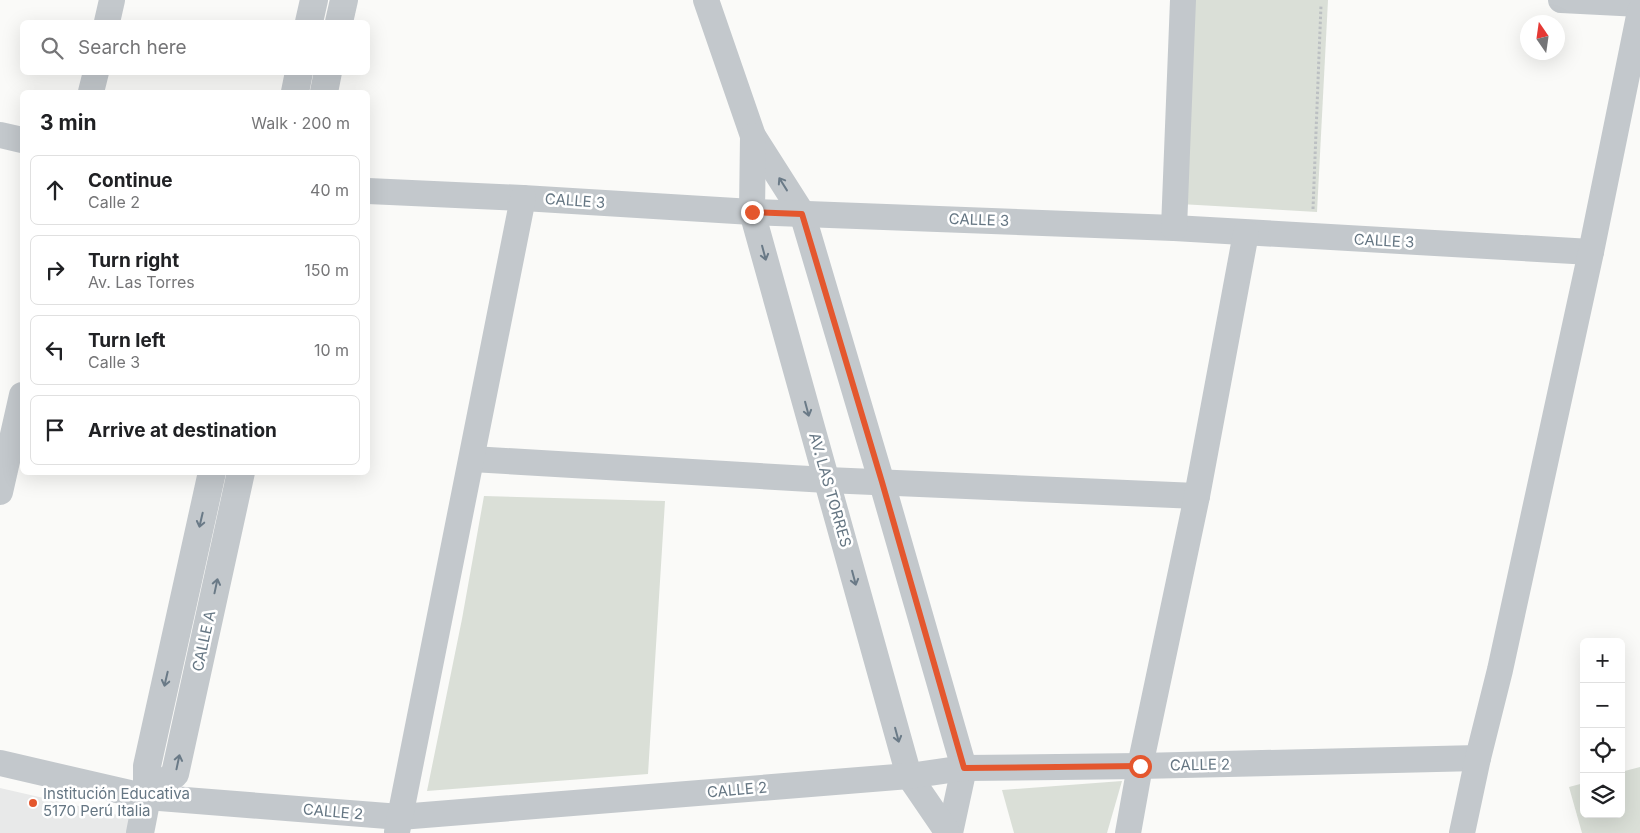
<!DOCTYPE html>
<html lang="en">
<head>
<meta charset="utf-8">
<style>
	body { margin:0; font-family:Inter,sans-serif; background:#f6f6f6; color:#202124 }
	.controls { position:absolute; right:15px; bottom:15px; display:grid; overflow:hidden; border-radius:8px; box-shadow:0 5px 20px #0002 }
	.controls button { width:45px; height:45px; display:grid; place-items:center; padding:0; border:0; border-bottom:1px solid #e0e0e0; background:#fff; color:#202124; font:25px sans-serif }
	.compass { position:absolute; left:1520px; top:15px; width:45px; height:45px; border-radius:50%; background:#fff; box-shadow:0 5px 20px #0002; rotate:347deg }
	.stop { position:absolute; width:15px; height:15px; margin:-11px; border:4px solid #e4572e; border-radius:50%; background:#fff }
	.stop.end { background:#e4572e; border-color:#fff; box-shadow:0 1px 5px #0008 }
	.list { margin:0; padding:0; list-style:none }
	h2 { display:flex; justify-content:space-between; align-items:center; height:65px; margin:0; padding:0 20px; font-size:21px }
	h2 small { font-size:16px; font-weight:400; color:#757577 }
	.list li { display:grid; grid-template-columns:32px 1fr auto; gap:15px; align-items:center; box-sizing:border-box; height:70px; margin:0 10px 10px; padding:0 10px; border:1px solid #e0e0e0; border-radius:8px }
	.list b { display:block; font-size:19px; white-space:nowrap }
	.list p { margin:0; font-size:16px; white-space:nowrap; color:#757577 }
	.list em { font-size:16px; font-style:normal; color:#757577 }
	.icon { flex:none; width:28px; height:28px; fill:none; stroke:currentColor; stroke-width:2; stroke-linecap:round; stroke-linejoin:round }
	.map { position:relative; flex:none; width:1640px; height:833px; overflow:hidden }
	.search { position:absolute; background:#fff; box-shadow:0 5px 20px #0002; left:20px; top:20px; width:350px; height:55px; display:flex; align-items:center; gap:12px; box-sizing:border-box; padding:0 18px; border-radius:8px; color:#757577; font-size:19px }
	.panel { position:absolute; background:#fff; box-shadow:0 5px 20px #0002; left:20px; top:90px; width:350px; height:385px; border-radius:8px }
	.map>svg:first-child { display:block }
	.built { fill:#e8e9e9 }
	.green { fill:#dadfd7 }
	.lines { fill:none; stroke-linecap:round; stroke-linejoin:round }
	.path { stroke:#bbbfc2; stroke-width:3; stroke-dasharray:2.5 2.5; stroke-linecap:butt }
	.minor { stroke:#c3c8cc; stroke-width:26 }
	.tertiary { stroke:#c3c8cc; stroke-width:28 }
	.oneway { stroke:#6a7a87 }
	.route { stroke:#e4572e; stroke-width:6 }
	.poi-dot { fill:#e4572e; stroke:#fff; stroke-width:2 }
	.labels { text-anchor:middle; stroke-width:5; stroke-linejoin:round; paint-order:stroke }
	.street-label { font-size:15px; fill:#657683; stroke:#fff }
	.poi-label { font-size:15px; fill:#657683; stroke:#fff; text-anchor:start }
</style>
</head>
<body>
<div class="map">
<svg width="1640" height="833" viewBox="0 0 1640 833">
	<rect width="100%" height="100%" fill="#fafaf8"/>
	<path class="built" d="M0 788 131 818 128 833H0Z"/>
	<g class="green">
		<path d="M1193 0H1328L1317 212 1180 204Z"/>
		<path d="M484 496 665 501 648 774 427 791 462 619Z"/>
		<path d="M1640 767V833H1582L1569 787 1584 783V814H1621V772Z"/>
		<path d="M1122 781 1107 833H1014L1002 790Z"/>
	</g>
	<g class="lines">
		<path class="path" d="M1313 209 1321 5"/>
		<g class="minor">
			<path d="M706 0 753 136 802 213 882 483 964 768 950 833"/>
			<path d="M1561 0 1640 4"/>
			<path d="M107 22 112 0"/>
			<path d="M91 92 96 72"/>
			<path d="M0 135 22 140"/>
			<path d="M753 136 752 212 909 776 948 833"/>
			<path d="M368 191 523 198 752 212 1174 228 1591 252"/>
			<path d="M1174 228 1183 0"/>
			<path d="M472 459 827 480 1197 496"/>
			<path d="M0 492 22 395"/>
			<path d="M0 763 147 797 400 817 909 776 964 768 1140 766 1478 758"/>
			<path d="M397 832 523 198"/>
			<path d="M1128 833 1140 766 1197 496 1246 233"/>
			<path d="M1462 833 1478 758 1500 670 1591 252 1640 11"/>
		</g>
		<g class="tertiary">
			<path d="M309 22 314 0"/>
			<path d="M339 22 344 0"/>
			<path d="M295 92 299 72"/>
			<path d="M324 92 328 72"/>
			<path d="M147 797 175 774 241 472"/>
			<path d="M140 833 147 797V766L212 472"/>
		</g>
	</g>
	<defs><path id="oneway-shaft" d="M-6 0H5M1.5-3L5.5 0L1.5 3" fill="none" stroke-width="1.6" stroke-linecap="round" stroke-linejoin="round" transform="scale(1.25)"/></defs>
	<g class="oneway">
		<use href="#oneway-shaft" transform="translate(783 184) rotate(-122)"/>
		<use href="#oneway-shaft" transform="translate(764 253) rotate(75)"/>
		<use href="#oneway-shaft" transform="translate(807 409) rotate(75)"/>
		<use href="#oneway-shaft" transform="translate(201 520) rotate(103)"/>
		<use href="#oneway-shaft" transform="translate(854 578) rotate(75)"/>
		<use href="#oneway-shaft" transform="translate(216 586) rotate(-78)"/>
		<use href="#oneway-shaft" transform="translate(166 679) rotate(103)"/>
		<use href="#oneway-shaft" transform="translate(897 735) rotate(75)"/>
		<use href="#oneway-shaft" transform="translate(178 762) rotate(-78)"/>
	</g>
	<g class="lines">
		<path class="route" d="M752 212 802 214 882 482 964 768 1140 766"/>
	</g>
	<circle class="poi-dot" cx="33" cy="803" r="5"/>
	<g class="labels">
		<g class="street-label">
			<text transform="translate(575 201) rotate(4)" y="5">CALLE 3</text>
			<text transform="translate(979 220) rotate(2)" y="5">CALLE 3</text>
			<text transform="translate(1384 241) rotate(3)" y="5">CALLE 3</text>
			<text transform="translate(830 490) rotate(74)" y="5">AV. LAS TORRES</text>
			<text transform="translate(204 641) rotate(-78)" y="5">CALLE A</text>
			<text transform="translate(1200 765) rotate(-1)" y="5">CALLE 2</text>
			<text transform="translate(737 790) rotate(-5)" y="5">CALLE 2</text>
			<text transform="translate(333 812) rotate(5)" y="5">CALLE 2</text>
		</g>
		<g class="poi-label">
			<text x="43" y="799">Institución Educativa<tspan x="43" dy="17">5170 Perú Italia</tspan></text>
		</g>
	</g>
</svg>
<div class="controls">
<button>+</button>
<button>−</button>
<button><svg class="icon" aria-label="locate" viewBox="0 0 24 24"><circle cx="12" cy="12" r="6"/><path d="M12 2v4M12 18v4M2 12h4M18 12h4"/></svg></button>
<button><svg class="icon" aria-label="layers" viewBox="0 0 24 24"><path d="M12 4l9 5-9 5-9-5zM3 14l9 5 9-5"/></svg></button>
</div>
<svg class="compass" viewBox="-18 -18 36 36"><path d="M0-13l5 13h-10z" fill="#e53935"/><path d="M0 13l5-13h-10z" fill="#757577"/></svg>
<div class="stop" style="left:1140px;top:766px"></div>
<div class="stop end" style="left:752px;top:212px"></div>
<div class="search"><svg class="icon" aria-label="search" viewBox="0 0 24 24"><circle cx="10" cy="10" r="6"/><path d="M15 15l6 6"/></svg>Search here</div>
<section class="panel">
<h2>3 min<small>Walk · 200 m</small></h2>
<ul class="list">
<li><svg class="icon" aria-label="ahead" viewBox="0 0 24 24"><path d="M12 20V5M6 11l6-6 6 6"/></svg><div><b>Continue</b><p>Calle 2</p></div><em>40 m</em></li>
<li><svg class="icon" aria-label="right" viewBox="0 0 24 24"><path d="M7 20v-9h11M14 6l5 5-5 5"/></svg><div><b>Turn right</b><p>Av. Las Torres</p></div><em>150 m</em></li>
<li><svg class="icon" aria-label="left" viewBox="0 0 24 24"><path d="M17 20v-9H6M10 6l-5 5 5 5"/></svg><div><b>Turn left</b><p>Calle 3</p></div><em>10 m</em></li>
<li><svg class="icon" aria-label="arrive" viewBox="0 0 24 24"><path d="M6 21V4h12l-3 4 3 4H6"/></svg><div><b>Arrive at destination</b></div></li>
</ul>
</section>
</div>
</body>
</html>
